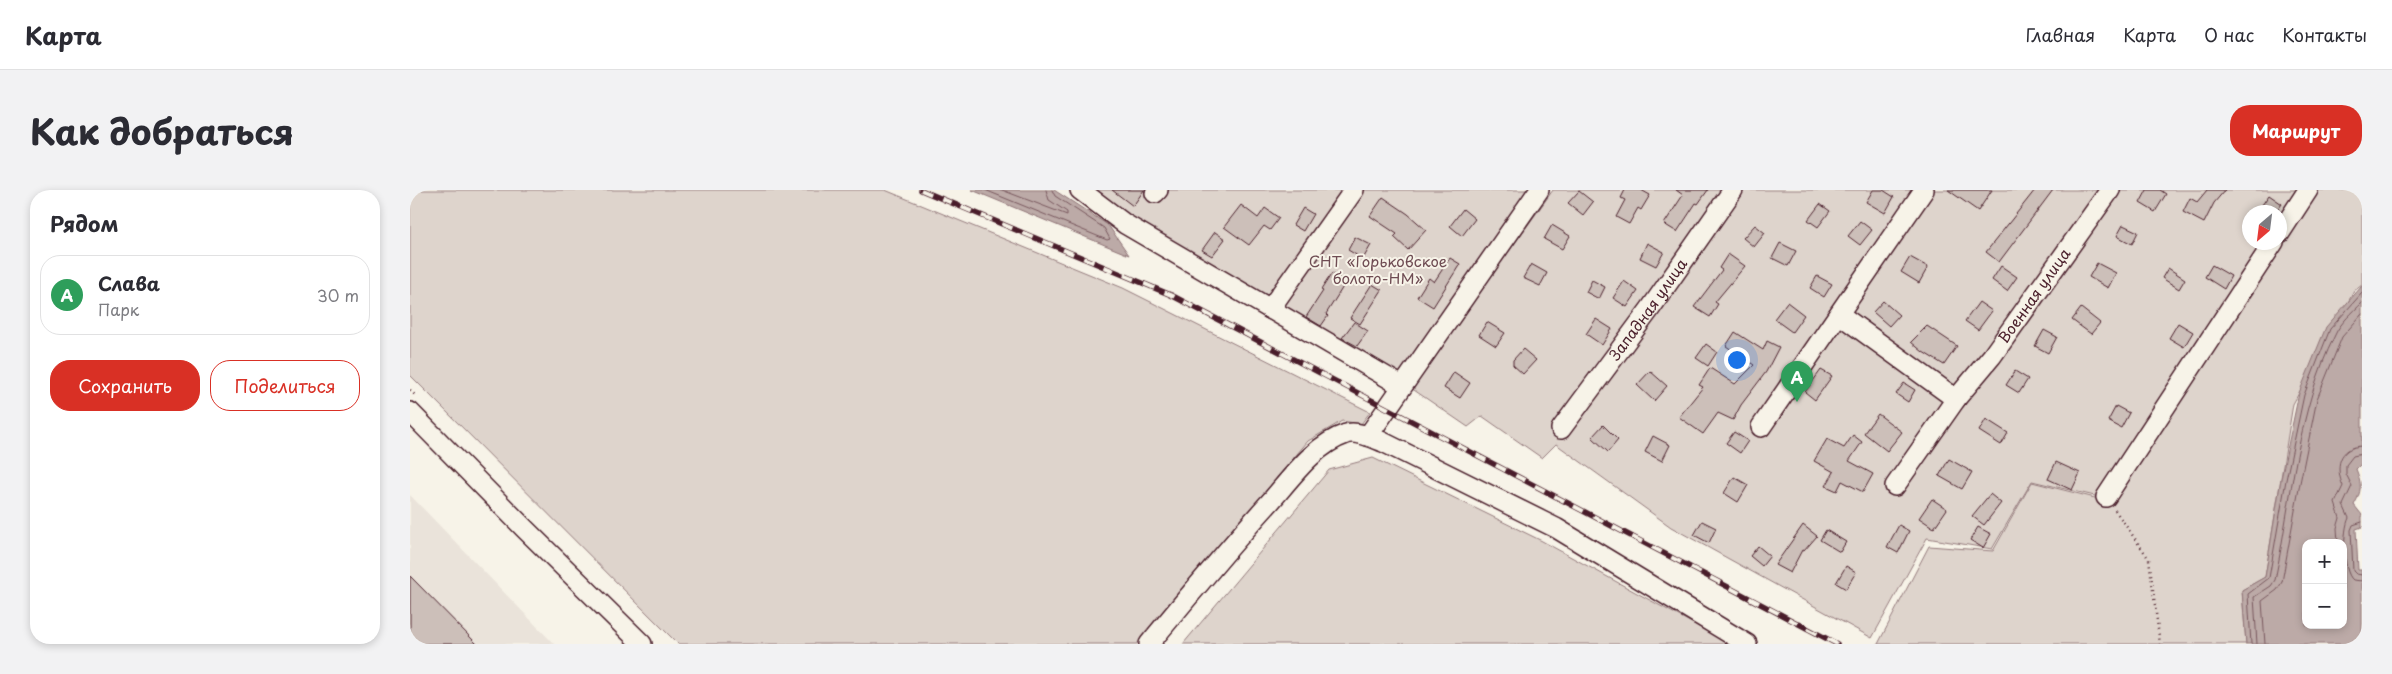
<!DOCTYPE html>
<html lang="ru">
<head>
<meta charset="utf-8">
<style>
	body { margin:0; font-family:"Playpen Sans",sans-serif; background:#f2f2f3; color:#2b2b33 }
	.controls { position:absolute; right:15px; bottom:15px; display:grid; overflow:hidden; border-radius:10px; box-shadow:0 2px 8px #0003 }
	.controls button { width:45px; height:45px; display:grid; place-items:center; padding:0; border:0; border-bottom:1px solid #e1e1e2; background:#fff; color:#2b2b33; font:25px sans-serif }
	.compass { position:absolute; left:1832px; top:15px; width:45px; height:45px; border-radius:50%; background:#fff; box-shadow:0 2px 8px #0003; rotate:208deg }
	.you { position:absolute; left:1326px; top:169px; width:18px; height:18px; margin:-12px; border:4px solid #fff; border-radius:50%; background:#1a73e8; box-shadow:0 0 0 8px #1a73e833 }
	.badge { display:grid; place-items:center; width:32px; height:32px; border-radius:50%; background:#d93025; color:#fff; font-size:16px; font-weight:700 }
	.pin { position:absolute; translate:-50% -41px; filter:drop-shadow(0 1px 2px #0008) }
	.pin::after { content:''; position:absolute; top:26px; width:18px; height:15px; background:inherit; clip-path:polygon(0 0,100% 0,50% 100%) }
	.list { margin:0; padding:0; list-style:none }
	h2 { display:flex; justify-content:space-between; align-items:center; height:65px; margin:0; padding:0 20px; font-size:21px }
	h2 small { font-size:16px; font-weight:400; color:#7c7c81 }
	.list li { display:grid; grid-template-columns:32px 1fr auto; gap:15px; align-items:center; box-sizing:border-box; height:80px; margin:0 10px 10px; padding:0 10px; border:1px solid #e1e1e2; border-radius:20px }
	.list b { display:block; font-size:19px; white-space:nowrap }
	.list p { margin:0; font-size:16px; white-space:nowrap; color:#7c7c81 }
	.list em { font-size:16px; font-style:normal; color:#7c7c81 }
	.actions { display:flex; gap:10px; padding:15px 20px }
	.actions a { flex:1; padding:11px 0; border:1px solid #d93025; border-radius:20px; text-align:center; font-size:18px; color:#d93025 }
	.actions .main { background:#d93025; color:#fff }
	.map { position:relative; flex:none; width:1952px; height:454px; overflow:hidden; border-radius:20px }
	header { display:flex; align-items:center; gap:30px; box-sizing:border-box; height:70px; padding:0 25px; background:#fff; border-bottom:1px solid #e1e1e2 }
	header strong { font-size:24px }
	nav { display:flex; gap:28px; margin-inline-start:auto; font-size:18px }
	.intro { display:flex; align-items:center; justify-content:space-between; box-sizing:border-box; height:120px; padding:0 30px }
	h1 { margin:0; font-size:35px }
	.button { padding:12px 22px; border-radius:20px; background:#d93025; color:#fff; font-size:18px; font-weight:700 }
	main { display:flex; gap:30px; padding:0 30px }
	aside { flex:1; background:#fff; border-radius:20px; box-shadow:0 2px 8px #0003 }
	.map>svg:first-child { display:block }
	.built { fill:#eae3da }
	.green { fill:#ded4cc; stroke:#947a7c }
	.water { fill:#bcaaa7; stroke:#8e7275; fill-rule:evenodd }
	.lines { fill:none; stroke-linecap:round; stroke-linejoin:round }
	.shore { stroke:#78575d; stroke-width:1 }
	.building { fill:#ccbfb9; stroke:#4a1f2b }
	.minor-casing { stroke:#4a1f2b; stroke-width:22 }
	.path { stroke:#4a1f2b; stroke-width:2.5; stroke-dasharray:1 4; stroke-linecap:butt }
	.minor { stroke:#f7f3e8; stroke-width:19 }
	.rail-casing { stroke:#4a1f2b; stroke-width:5.5 }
	.rail { stroke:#f7f3e8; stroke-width:4; stroke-dasharray:11; stroke-linecap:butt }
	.labels { text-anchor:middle; stroke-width:4; stroke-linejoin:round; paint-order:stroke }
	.park-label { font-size:15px; fill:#6f4c53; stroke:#f7f3e8 }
	.street-label { font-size:15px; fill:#4a1f2b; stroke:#f7f3e8 }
</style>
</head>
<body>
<header>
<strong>Карта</strong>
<nav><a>Главная</a><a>Карта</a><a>О нас</a><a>Контакты</a></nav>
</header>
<div class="intro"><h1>Как добраться</h1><a class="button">Маршрут</a></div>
<main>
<aside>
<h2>Рядом<small></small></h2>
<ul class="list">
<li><span class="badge" style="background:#2e9e5b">A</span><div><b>Слава</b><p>Парк</p></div><em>30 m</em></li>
</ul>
<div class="actions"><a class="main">Сохранить</a><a>Поделиться</a></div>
</aside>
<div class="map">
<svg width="1952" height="454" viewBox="0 0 1952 454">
	<rect width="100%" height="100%" fill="#f7f3e8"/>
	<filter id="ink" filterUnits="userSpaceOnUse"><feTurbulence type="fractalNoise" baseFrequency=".02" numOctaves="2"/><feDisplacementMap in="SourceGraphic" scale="10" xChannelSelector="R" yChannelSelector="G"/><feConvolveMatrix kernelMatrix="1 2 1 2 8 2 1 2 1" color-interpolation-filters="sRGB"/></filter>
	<g filter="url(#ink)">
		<path class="built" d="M0 305 144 454H0Z"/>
		<g class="green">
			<path d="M0 0H475L713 98 960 222 951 234 932 231 898 251 727 454H268L0 185Z"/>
			<path d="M680 0H1126L993 188 744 49Z"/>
			<path d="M1143 0H1897L1870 43V22H1840V52L1863 53 1689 307 1622 291 1582 359 1517 348 1462 448 1261 337 1146 254 1132 268 1072 226 1058 237 1001 198Z"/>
			<path d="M1900 0H1952V95L1944 101 1883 214 1855 387 1832 400 1836 454H1468L1519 356 1583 361 1622 292 1685 308 1695 314Z"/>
			<path d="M963 268 1132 351 1320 454H773L919 280Z"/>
		</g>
		<g class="water">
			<path d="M562 0H644L698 35 719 65Z"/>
			<path d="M1952 96V273L1946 279C1952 294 1952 301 1944 315L1952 325V337L1946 339 1948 380H1952V454H1836L1832 400 1855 387 1871 289 1889 203 1916 137ZM1896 353H1933V435H1896Z"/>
		</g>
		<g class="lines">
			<g class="shore">
				<path d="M575 0 697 50 700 49 694 38 645 6 642 0"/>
				<path d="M592 0 657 25V22L639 10 636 0"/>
				<path d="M1952 264 1943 266 1936 275V284L1942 296 1933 315 1939 328C1933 339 1932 381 1943 390L1952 391"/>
				<path d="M1952 332 1943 335 1941 340 1943 381 1946 384 1952 385"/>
				<path d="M1928 353 1927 338 1930 328 1925 313 1933 296C1925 278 1928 257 1952 256"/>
				<path d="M1841 454 1838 404 1859 388 1876 290 1894 205 1920 139 1952 103"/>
				<path d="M1847 454 1844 407 1861 396 1865 390C1882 308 1887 221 1925 145 1930 133 1943 122 1952 113"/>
				<path d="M1855 454 1852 411 1867 400 1872 392 1890 293 1907 209 1932 147 1952 124"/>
			</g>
		</g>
		<g class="building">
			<path d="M702 0H734L723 16Z"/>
			<path d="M1215 0H1231L1240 5 1231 20 1228 18 1219 34 1206 27 1215 10 1211 8Z"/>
			<path d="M1266 0H1298L1288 14 1286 13 1267 42 1254 34 1273 5Z"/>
			<path d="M1463 0H1473L1484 7 1475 23 1456 12Z"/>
			<path d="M1538 0H1582L1568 21Z"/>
			<path d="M1625 0H1643L1589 72 1576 62Z"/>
			<path d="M1737 0H1750L1756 4 1745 22 1730 13Z"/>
			<path d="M1797 0H1815L1804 13 1794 33 1773 22 1780 8 1787 12Z"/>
			<path d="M1169 1 1183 12 1173 25 1158 13Z"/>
			<path d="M1859 5 1872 14 1866 22 1852 15Z"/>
			<path d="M973 7 998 24 1016 40 998 60 984 47 987 44 960 26Z"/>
			<path d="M1410 14 1420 21 1408 37 1398 30Z"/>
			<path d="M831 15 848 28 855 18 869 28 860 40 854 36 839 55 814 37Z"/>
			<path d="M893 18 903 24 893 41 883 35Z"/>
			<path d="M1053 19 1065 29 1052 46 1040 36Z"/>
			<path d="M1450 31 1462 40 1450 55 1438 46Z"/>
			<path d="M1142 35 1160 46 1152 59 1134 49Z"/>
			<path d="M1345 35 1355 43 1344 57 1333 48Z"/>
			<path d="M1713 35 1728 42 1722 54 1707 46Z"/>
			<path d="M805 42 815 49 802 66 792 60Z"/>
			<path d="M945 47 961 55 953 69 938 60Z"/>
			<path d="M1237 53 1254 62 1246 76 1230 68Z"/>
			<path d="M1370 53 1386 61 1378 76 1362 68Z"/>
			<path d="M1318 64 1335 76 1305 112 1308 114 1300 127 1284 117 1312 80 1309 78Z"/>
			<path d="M1500 67 1518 77 1509 93 1491 82Z"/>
			<path d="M1040 68 1050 74 1023 117 1007 107 1019 88 1024 92Z"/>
			<path d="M1687 73 1706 83 1698 98 1679 87Z"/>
			<path d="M1121 74 1137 83 1130 96 1113 88Z"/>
			<path d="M1802 75 1821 86 1814 99 1795 87Z"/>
			<path d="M1591 76 1607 87 1597 101 1582 90Z"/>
			<path d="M1758 78 1775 89 1769 99 1752 88Z"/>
			<path d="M922 83 936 92 916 124 918 126 911 136 896 127 913 101 911 100Z"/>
			<path d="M1407 86 1422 94 1414 107 1400 98Z"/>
			<path d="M1182 90 1195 97 1189 109 1176 102Z"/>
			<path d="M1214 91 1228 101 1217 117 1203 108Z"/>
			<path d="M962 94 972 100 950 134 940 128Z"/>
			<path d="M1473 111 1489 125 1479 136 1463 122Z"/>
			<path d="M1377 112 1394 125 1382 142 1364 129Z"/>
			<path d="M1569 112 1582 121 1568 140 1555 131Z"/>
			<path d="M1671 118 1690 133 1681 144 1662 130Z"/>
			<path d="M1186 129 1202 139 1192 155 1176 144Z"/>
			<path d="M944 132 958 141 947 156 932 148Z"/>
			<path d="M1077 132 1095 143 1086 156 1069 145Z"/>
			<path d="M1768 133 1783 142 1774 157 1759 148Z"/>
			<path d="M1517 136 1547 156 1534 175 1513 162 1501 152Z"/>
			<path d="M1634 140 1647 147 1638 163 1625 156Z"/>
			<path d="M1325 142 1353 160 1357 151 1369 157 1356 182 1331 215 1323 230 1308 223 1293 244 1269 227 1293 197 1289 195 1300 178 1325 194 1344 175 1316 156Z"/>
			<path d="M1296 154 1307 162 1298 176 1286 168Z"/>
			<path d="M1113 159 1126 170 1113 184 1103 175V170Z"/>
			<path d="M1411 180 1422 186 1405 210 1395 202Z"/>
			<path d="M1240 181 1257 196 1244 211 1227 195Z"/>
			<path d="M1605 181 1618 189 1609 203 1596 195Z"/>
			<path d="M1044 182 1060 193 1050 208 1034 198Z"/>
			<path d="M1494 193 1505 200 1498 212 1486 204Z"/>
			<path d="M1706 216 1719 223 1711 238 1698 231Z"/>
			<path d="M1468 224 1492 242 1477 261 1454 243Z"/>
			<path d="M1576 229 1598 243 1591 255 1569 241Z"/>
			<path d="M1193 235 1208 250 1198 262 1182 247Z"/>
			<path d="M1324 242 1338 251 1330 263 1316 253Z"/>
			<path d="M1443 245 1452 252 1439 271 1463 284 1453 302 1432 291 1427 301 1416 296 1424 282 1404 271 1417 249 1434 258Z"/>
			<path d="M1243 246 1260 255 1252 271 1235 262Z"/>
			<path d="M1539 269 1562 282 1552 299 1529 286Z"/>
			<path d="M1646 272 1670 283 1662 300 1638 289Z"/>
			<path d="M1324 287 1338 295 1328 312 1314 303Z"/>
			<path d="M1580 304 1591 313 1574 335 1562 326Z"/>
			<path d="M1522 309 1537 319 1524 338 1509 328Z"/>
			<path d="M1292 331 1306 338 1299 353 1284 345Z"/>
			<path d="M1393 335 1407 346 1394 361 1392 360 1380 383 1365 375Z"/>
			<path d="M1489 335 1499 341 1488 363 1477 357Z"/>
			<path d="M1568 337 1581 344 1573 358 1560 350Z"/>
			<path d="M1416 340 1436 352 1430 362 1410 350Z"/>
			<path d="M1348 356 1360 366 1352 376 1340 366Z"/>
			<path d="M1436 376 1446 382 1436 399 1426 393Z"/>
			<path d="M0 386 67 454H0Z"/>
		</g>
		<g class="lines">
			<defs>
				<g id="minor">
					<path d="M670 0 715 34 992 196"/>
					<path d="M745 3 748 0"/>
					<path d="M1870 43 1898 0"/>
					<path d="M860 119 944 0"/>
					<path d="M1429 124 1546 209"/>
					<path d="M0 222 115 339 232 454"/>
					<path d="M1351 237 1514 0"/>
					<path id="s1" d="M1151 239 1240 119 1323 0"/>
					<path d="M958 246 1129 0"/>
					<path id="s2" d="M1485 296 1546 209 1582 166 1700 0"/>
					<path d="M1696 307 1864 52"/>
					<path d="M739 454C779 406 818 358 860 312 882 287 904 255 936 244 946 240 963 248 973 252L1146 338 1337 454"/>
				</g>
			</defs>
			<use href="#minor" class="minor-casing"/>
			<g class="path">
				<path d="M0 200 5 205"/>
				<path d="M1705 320 1739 369 1750 454"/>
			</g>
			<use href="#minor" class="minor"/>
			<defs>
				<path id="rail" d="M511 0 761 105 1427 454"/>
			</defs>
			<use href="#rail" class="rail-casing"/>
			<use href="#rail" class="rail"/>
		</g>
	</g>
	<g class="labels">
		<g class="park-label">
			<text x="968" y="77">СНТ «Горьковское<tspan x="968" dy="17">болото-НМ»</tspan></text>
		</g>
		<g class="street-label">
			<text dy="5" stroke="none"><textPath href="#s2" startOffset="236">Военная улица</textPath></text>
			<text dy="5" stroke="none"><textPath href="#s1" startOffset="148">Западная улица</textPath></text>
		</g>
	</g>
</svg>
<div class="controls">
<button>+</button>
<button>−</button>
</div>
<svg class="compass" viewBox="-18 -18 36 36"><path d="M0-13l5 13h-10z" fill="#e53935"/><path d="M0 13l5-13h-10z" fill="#7c7c81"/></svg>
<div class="you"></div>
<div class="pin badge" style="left:1387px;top:212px;background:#2e9e5b">A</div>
</div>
</main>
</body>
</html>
